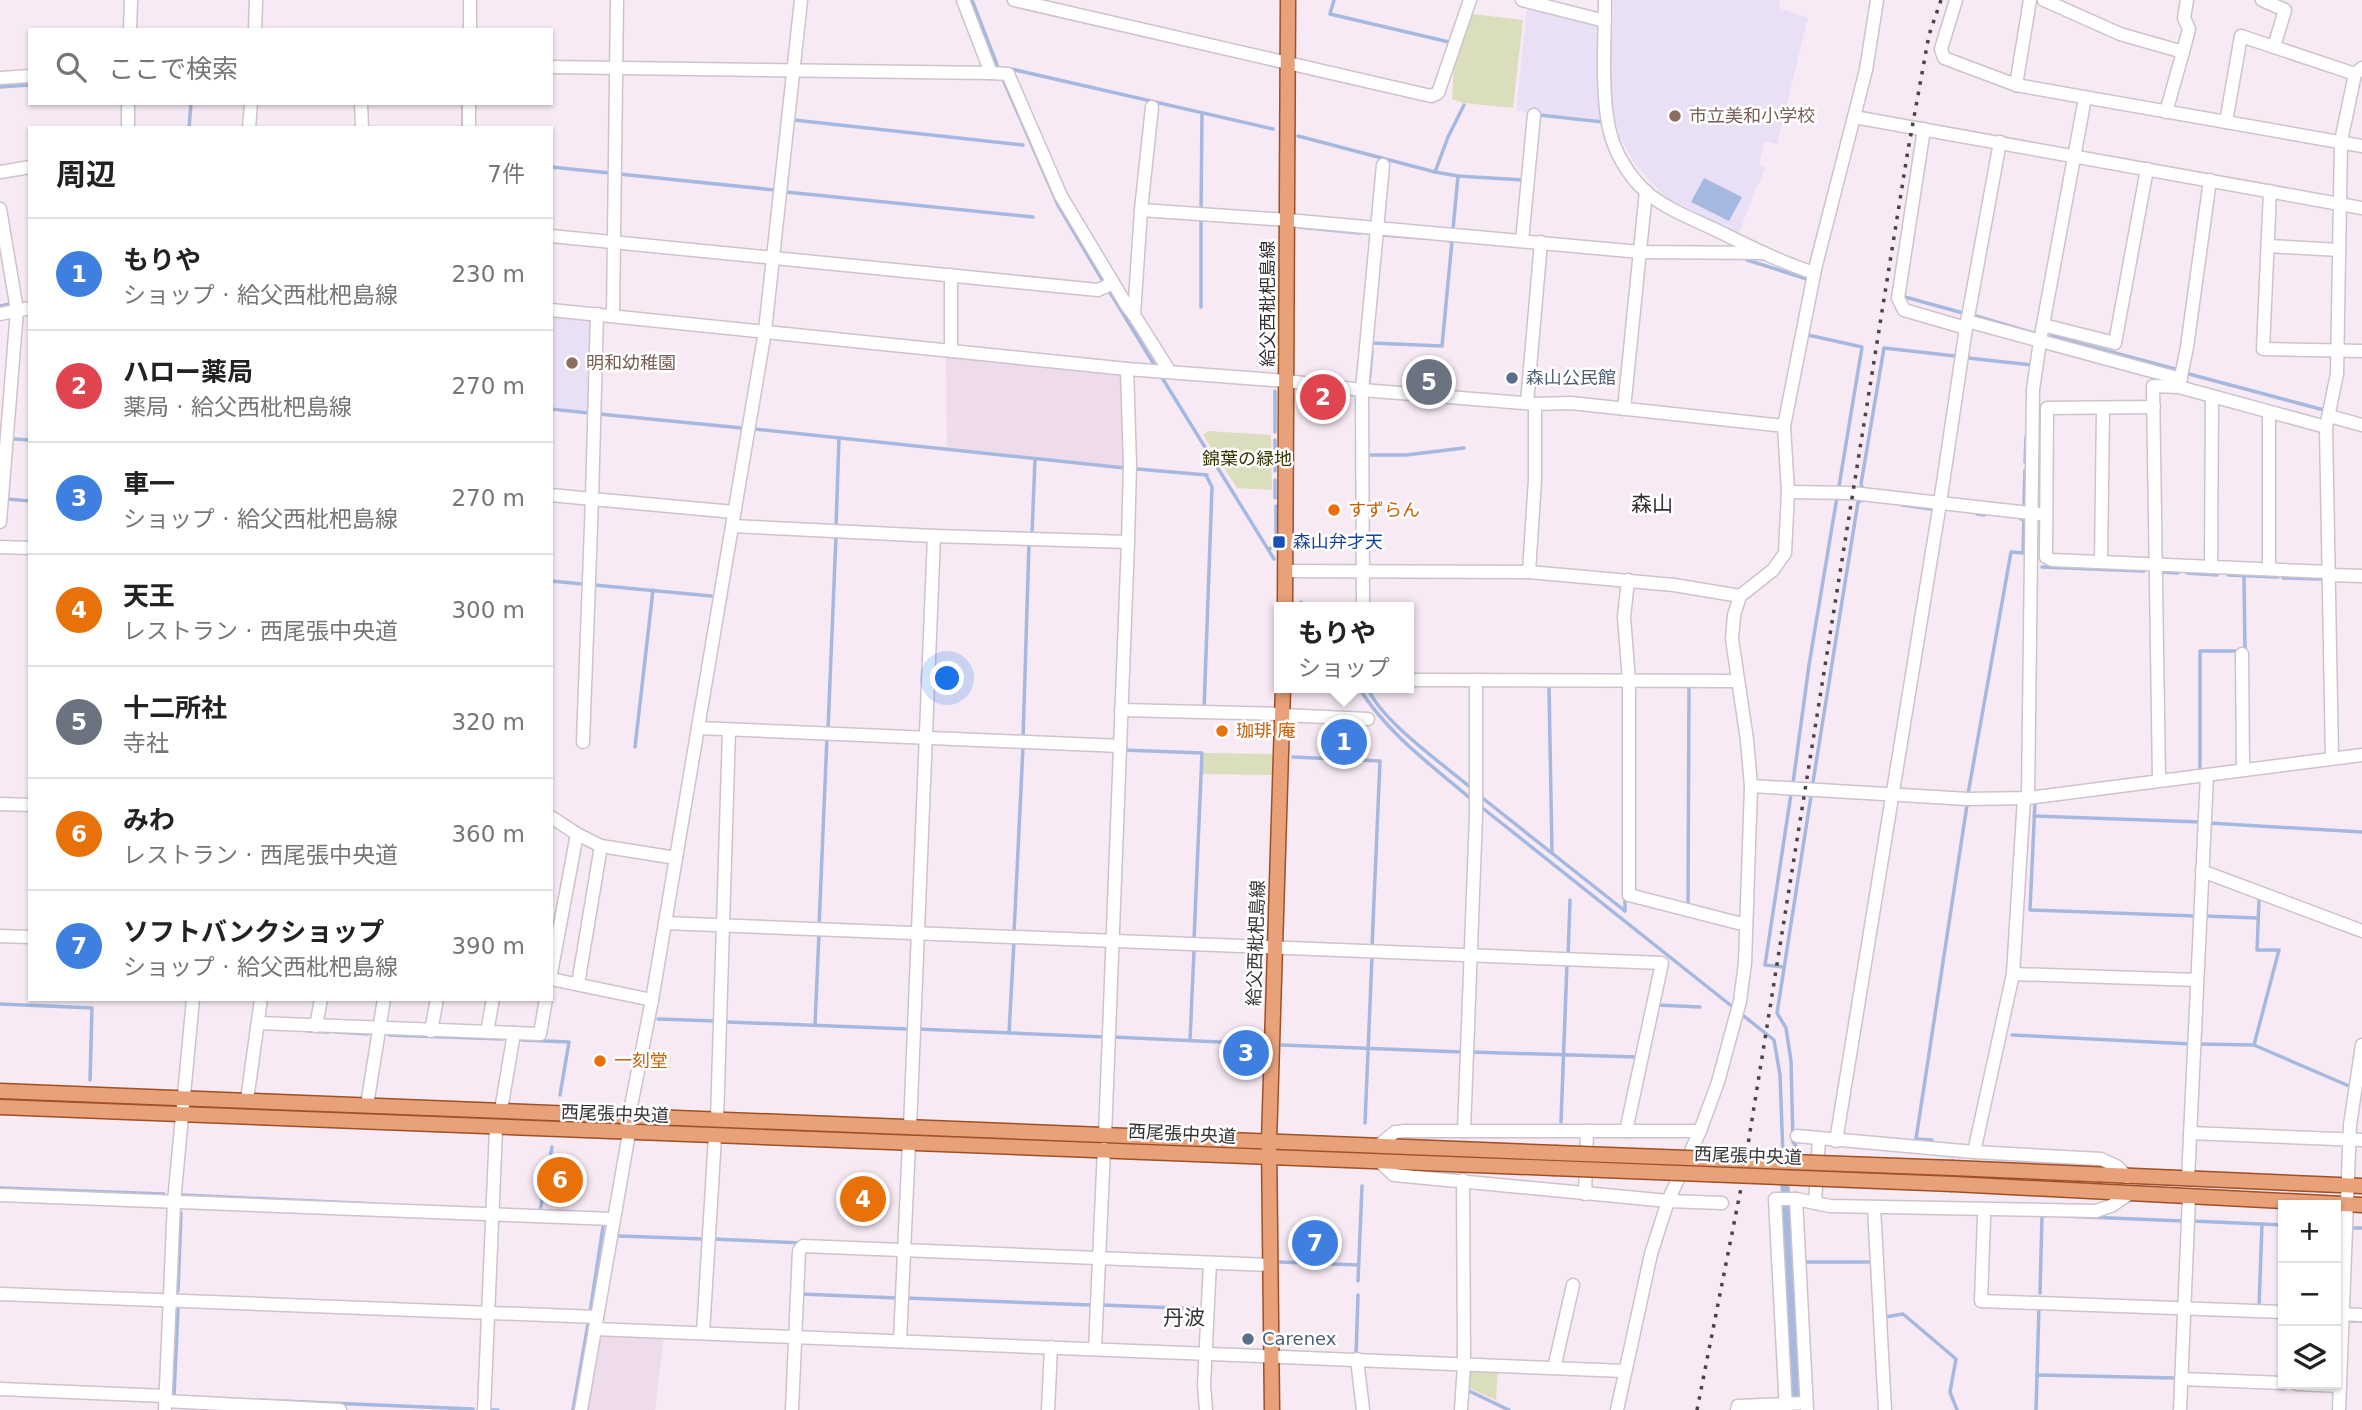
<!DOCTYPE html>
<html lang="ja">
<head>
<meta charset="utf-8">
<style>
	body { margin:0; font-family:"DejaVu Sans","Noto Sans JP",sans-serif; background:#f6f6f6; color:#222 }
	.controls { position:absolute; right:21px; bottom:21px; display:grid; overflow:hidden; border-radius:0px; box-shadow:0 2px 5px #0004 }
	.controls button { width:63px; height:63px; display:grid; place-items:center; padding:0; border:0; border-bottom:2px solid #e0e0e0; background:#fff; color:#222; font:35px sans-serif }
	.you { position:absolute; left:948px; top:679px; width:24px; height:24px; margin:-18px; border:5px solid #fff; border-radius:50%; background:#1a73e8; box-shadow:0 0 0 10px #1a73e833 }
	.badge { display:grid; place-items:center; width:46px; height:46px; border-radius:50%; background:#b45309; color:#fff; font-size:23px; font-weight:700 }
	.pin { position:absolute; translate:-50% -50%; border:4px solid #fff; box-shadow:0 2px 7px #0006 }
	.popup { position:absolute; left:1274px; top:602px; width:140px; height:91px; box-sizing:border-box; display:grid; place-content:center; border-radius:0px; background:#fff; filter:drop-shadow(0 2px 5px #0005); font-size:23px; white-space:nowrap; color:#767676 }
	.popup b { font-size:26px; color:#222 }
	.popup::after { content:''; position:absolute; left:50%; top:100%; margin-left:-14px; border:14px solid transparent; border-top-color:#fff }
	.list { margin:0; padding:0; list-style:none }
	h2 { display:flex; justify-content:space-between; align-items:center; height:91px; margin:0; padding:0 28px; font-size:30px }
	h2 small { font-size:23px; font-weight:400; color:#767676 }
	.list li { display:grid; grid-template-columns:46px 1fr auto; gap:21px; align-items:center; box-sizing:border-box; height:112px; padding:0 28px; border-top:2px solid #e0e0e0 }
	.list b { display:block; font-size:26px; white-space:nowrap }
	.list p { margin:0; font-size:23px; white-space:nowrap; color:#767676 }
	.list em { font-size:23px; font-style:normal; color:#767676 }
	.icon { flex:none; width:38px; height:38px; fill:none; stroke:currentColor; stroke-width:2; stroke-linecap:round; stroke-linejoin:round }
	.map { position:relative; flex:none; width:2362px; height:1410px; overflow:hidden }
	.search { position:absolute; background:#fff; box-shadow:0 2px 5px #0004; left:28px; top:28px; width:525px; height:77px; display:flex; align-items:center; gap:18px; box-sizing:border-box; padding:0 24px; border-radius:0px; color:#767676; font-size:26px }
	.panel { position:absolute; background:#fff; box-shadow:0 2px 5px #0004; left:28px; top:126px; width:525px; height:875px; border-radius:0px }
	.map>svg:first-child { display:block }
	.built { fill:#eedbeb }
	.education { fill:#eae0f5 }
	.green { fill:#dbdebc }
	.water { fill:#a5b9e0 }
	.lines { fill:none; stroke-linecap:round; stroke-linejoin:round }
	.stream { stroke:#a5b9e0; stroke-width:3.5 }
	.minor-casing { stroke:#cec2cd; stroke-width:15 }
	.major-casing { stroke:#9f5026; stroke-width:17 }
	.minor { stroke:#fff; stroke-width:12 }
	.major { stroke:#e8a179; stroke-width:14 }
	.rail { stroke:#494348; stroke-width:3.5; stroke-dasharray:3.5 7; stroke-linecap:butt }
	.major-bridge-casing { stroke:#9f5026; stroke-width:17; stroke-linecap:butt }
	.major-bridge { stroke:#e8a179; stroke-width:14 }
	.education-dot { fill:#8d6e63; stroke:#fff; stroke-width:2.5 }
	.service-dot { fill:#5c6f8a; stroke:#fff; stroke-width:2.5 }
	.food-dot { fill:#e8710a; stroke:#fff; stroke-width:2.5 }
	.transit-dot { fill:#1a4fb4; stroke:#fff; stroke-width:2.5 }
	.labels { text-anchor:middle; stroke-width:5; stroke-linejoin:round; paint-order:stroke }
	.education-label { font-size:18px; fill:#785e54; stroke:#fff; text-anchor:start }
	.street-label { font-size:18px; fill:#353034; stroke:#fff }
	.service-label { font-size:18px; fill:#4e5e75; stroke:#fff; text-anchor:start }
	.park-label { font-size:18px; fill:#353600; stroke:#fff }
	.food-label { font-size:18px; fill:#c56008; stroke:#fff; text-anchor:start }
	.transit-label { font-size:18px; fill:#164399; stroke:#fff; text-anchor:start }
	.quarter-label { font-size:21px; fill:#353034; stroke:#fff }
</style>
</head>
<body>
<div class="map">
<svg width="2362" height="1410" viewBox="0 0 2362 1410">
	<rect width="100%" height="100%" fill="#f7eaf5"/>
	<g class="built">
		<path d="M946 355 1123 373 1126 467 947 448Z"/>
		<path d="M600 1332 664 1335 655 1410H587Z"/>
	</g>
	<g class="education">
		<path d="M1614 0H1780L1779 8 1808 18 1777 144 1765 141 1759 164 1765 167 1760 183H1758L1739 233 1663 196 1633 161 1619 136 1615 121 1516 111 1527 6 1613 27Z"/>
		<path d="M551 314 595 318 592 411 551 407Z"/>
	</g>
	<g class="green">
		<path d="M1472 14 1523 20 1513 108 1464 103 1452 99 1454 64Z"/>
		<path d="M1208 431 1271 435 1272 490 1237 488 1203 435Z"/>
		<path d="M1203 753 1275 754 1274 775 1203 774Z"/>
		<path d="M1468 1369 1498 1370 1496 1400 1466 1387Z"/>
	</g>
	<g class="water">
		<path d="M1704 178 1742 197 1729 221 1691 202Z"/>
		<path d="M1779 1152H1788L1800 1410H1790Z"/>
	</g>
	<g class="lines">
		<g class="stream">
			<path d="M972 0 999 70"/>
			<path d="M1334 0 1330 14 1449 42"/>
			<path d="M1011 69 1273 129"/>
			<path d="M1002 77 1058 205 1104 283"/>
			<path d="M0 87 30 85"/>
			<path d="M463 103V128"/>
			<path d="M1539 115 1603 122"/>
			<path d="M794 120 1023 145"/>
			<path d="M189 128 191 103"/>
			<path d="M1298 136 1435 172 1458 176 1523 180"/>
			<path d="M551 167 610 173"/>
			<path d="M1435 172 1448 137 1464 105"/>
			<path d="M619 174 775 190"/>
			<path d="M786 192 1033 217"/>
			<path d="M1201 210 1202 114"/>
			<path d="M1298 227 1360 233"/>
			<path d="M1453 229 1458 176"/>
			<path d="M1383 235 1423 238"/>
			<path d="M1747 260 1807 279"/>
			<path d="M1108 289 1155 366"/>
			<path d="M1905 297 1963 313"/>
			<path d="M0 306 9 304 12 300"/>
			<path d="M1201 307V218L1204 219"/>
			<path d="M1976 316 2034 333"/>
			<path d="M1808 335 1862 347 1839 486"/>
			<path d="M2051 336 2175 369"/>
			<path d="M1372 343 1442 346 1452 241H1448"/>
			<path d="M1968 358 2032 365"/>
			<path d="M2189 374 2324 410"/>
			<path d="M1161 376 1274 559"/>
			<path d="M1369 383 1372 351"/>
			<path d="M1275 391V432"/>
			<path d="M551 409 589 413"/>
			<path d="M599 414 742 428"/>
			<path d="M754 429 1125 468"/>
			<path d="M14 439 30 440"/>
			<path d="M1275 440V471"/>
			<path d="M1368 455H1406L1464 448"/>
			<path d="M2025 462 2026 437"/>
			<path d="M1137 469 1207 475"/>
			<path d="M1275 480V498"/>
			<path d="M1866 489H1863L1861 484 1884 348 1955 356"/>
			<path d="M7 496V499L30 501"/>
			<path d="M2024 504 2025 470"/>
			<path d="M1902 505 1931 509"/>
			<path d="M1977 514 1984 515"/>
			<path d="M836 526 839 438"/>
			<path d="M1032 534 1035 459"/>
			<path d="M1269 549 1276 545V506"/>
			<path d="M2042 567 2144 571"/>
			<path d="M2162 572 2178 573"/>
			<path d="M2187 573 2217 575"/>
			<path d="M2228 575 2278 577"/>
			<path d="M2244 576 2245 652"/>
			<path d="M2283 578 2323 579"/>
			<path d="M551 581 583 584"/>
			<path d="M594 585 711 596"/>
			<path d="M1301 602 1305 607"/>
			<path d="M1549 687 1552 853"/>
			<path d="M1359 688C1387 733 1431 765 1471 799"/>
			<path d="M1368 688C1379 719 1444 765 1470 787"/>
			<path d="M1204 709 1212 487 1206 475"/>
			<path d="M828 729 836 536"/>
			<path d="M1023 739 1029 543"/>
			<path d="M635 747 653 590"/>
			<path d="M1123 750 1202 753 1194 940"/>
			<path d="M1293 757 1380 761 1372 947"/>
			<path d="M2200 770V651H2240"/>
			<path d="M1813 782 1858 502 1863 500"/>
			<path d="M1793 783 1809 665 1837 497"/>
			<path d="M1968 794 2011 552 2023 553 2024 519H2021"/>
			<path d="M1480 796 1625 911"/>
			<path d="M2035 802 2030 910 2195 916"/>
			<path d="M1480 806 1734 1008"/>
			<path d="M2034 816 2200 822"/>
			<path d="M2209 823 2362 832"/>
			<path d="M1688 905 1689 685"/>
			<path d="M1625 911V896"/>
			<path d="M2204 916 2258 918"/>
			<path d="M819 926 827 737"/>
			<path d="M1014 933 1023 747H1024"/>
			<path d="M1568 956 1570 900"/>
			<path d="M1784 967 1765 965 1791 794"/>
			<path d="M0 1004 92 1008 90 1080"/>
			<path d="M1657 1005 1700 1007"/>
			<path d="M1740 1013 1774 1040 1780 1075 1783 1156"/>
			<path d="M658 1019 715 1021"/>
			<path d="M728 1022 908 1029"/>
			<path d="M815 1025 819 933"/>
			<path d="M917 1029 1104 1037"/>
			<path d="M308 1031 328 1032"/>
			<path d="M336 1032 368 1034"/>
			<path d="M1009 1033 1014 941"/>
			<path d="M389 1035 503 1039"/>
			<path d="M2012 1035 2191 1044"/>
			<path d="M1113 1037 1262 1044"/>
			<path d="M522 1040 569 1042 560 1095"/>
			<path d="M1190 1040 1194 951"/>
			<path d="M2199 1044 2254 1045 2349 1086"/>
			<path d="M1282 1045 1462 1052"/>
			<path d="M2254 1045 2279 950H2257L2259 901"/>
			<path d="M1471 1052 1636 1057"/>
			<path d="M1561 1122 1567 963"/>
			<path d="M1365 1123 1372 956"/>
			<path d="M1932 1140 1916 1139 1967 805"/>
			<path d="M1800 1152 1793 1142 1791 1061 1786 1028 1777 1013 1811 796"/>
			<path d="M0 1188 164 1194"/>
			<path d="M182 1195 376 1204"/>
			<path d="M540 1211 552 1147"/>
			<path d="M2063 1216 2183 1221"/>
			<path d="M2192 1221 2283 1225"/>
			<path d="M2336 1227H2339"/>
			<path d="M2354 1228H2362"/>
			<path d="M619 1236 704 1239"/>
			<path d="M713 1239 802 1243"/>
			<path d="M1280 1262 1358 1265"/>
			<path d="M1804 1262H1869"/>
			<path d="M1358 1281 1362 1186"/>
			<path d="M178 1291 181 1213"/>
			<path d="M2040 1293 2042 1216"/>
			<path d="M801 1294 898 1298"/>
			<path d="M905 1298 1091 1305"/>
			<path d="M1101 1305 1204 1309"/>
			<path d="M2262 1307H2259L2262 1224"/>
			<path d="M590 1312 603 1227"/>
			<path d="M1885 1317 1903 1314 1956 1359 1950 1392 1957 1410"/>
			<path d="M2349 1321H2362"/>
			<path d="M1356 1356 1358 1295"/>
			<path d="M2037 1375 2175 1378"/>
			<path d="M1467 1390 1509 1410"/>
			<path d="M176 1396H174L178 1309"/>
			<path d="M257 1400 473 1409"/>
			<path d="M489 1410H498"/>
			<path d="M573 1410 588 1324"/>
			<path d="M2036 1410 2039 1306"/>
		</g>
		<defs>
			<g id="minor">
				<path d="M1014 0 1431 96 1438 93 1470 0"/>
				<path d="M1522 0 1605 21"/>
				<path d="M1605 0C1605 38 1601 92 1609 128 1614 152 1628 175 1646 192 1666 209 1693 219 1716 230 1749 246 1780 262 1814 273"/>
				<path d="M1956 0 1941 49 1944 58 2016 85 2362 146"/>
				<path d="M2044 0 2120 34 2183 52 2166 112"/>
				<path d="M130 30 131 0"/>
				<path d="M255 30 256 0"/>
				<path d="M470 30V0"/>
				<path d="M2274 47 2355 74"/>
				<path d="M2183 52 2189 29 2184 18 2187 0"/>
				<path d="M551 67 991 73 963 0"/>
				<path d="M991 73 1008 74 1061 196 1127 306 1134 315"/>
				<path d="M0 78 30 76"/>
				<path d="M2016 85 2030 0"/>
				<path d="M361 103 362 128"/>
				<path d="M1854 117 2362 208"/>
				<path d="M2226 122 2241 36 2274 47 2285 10 2262 0"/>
				<path d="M128 128V103"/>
				<path d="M249 128 251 103"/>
				<path d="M469 128V103"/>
				<path d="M1924 129 1898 298 1904 310 1966 328"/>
				<path d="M0 172 30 167"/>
				<path d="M2270 191 2263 349 2362 351"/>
				<path d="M0 209 17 310 0 522"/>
				<path d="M1141 210 1152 107"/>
				<path d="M551 236 1098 290 1113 283"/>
				<path d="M1522 241 1534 115"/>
				<path d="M2268 246 2339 250"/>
				<path d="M551 310 1127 369 1287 381 1362 390 1535 404 1571 403 1784 426"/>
				<path d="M0 314 30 308"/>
				<path d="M597 314 592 499 734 512"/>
				<path d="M613 315 617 0"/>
				<path d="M1967 321 2181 379"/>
				<path d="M2043 325 2115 343 2147 169"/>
				<path d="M951 350V275"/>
				<path d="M1170 372 1134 315 1141 210 1288 220 1640 252 1764 253"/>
				<path d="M2179 386 2187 347 2210 180"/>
				<path d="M1527 403 1541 242"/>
				<path d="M2154 407 2047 408 2046 557 2052 560 2328 572"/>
				<path d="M1624 409 1646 191"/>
				<path d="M2329 416 2362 425"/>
				<path d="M1788 492 1852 493 2039 514"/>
				<path d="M551 495 592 499 583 742"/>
				<path d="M732 526 934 536 1128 542"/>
				<path d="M0 547 30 548"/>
				<path d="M2101 562 2103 408"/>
				<path d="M2211 567 2212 396"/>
				<path d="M2269 569V412"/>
				<path d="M1286 571 1529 572 1674 585 1740 596"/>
				<path d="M1529 572 1535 479V404"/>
				<path d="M2328 575 2362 576"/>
				<path d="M1628 580 1624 617 1629 681V895L1746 925"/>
				<path d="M1363 607 1362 390 1383 165"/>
				<path d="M2242 654 2243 770"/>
				<path d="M1409 680 1737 681"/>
				<path d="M1121 710 1282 714"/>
				<path d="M1282 715 1368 719"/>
				<path d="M698 728 1120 746"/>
				<path d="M2332 758 2326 427 2337 374 2341 141 2355 74 2362 68"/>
				<path d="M2159 780 2153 386 2179 387 2326 427"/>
				<path d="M1751 786 1968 799 2028 798 2362 755"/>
				<path d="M2028 798 2033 390 2040 341 2085 98"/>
				<path d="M0 804 30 805"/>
				<path d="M551 817 577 834 601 846 676 858"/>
				<path d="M2202 871 2362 931"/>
				<path d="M665 923 1662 963 1626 1131"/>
				<path d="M0 936 30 937"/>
				<path d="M551 973 577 834"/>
				<path d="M2013 974 2197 980"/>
				<path d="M551 979 652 1000"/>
				<path d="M578 984 601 846"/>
				<path d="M258 1023 540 1034 546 999"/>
				<path d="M316 1026 321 999"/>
				<path d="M431 1031 437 999"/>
				<path d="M487 1032 493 999"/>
				<path d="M247 1100 261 999"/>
				<path d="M367 1105 384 999"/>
				<path d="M501 1110 514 1033"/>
				<path d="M717 1120 729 730"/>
				<path d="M910 1128 934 536"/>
				<path d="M1464 1131 1476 815V680"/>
				<path d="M2190 1133 2362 1140"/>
				<path d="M1105 1136 1128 542 1130 464 1127 369"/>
				<path d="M1797 1136 1974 1152 2101 1159 2118 1167 2127 1177"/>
				<path d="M1836 1141 1940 503 1966 328 2000 142"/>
				<path d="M1378 1146 1395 1132 1405 1131H1700"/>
				<path d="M1974 1152 2013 974 2024 798"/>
				<path d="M1379 1161 1394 1175 1668 1201 1722 1203"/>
				<path d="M2188 1179 2207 775"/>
				<path d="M1585 1194 1587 1131"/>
				<path d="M0 1195 613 1219"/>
				<path d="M1796 1199 1807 1410"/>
				<path d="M1815 1203 1819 1139"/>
				<path d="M1874 1207 1885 1410"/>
				<path d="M1984 1217 1981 1301 2283 1312"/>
				<path d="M0 1294 597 1317"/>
				<path d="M2338 1314 2362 1315"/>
				<path d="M595 1329 1625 1371"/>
				<path d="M703 1333 715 1137"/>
				<path d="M900 1341 909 1143"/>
				<path d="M1095 1349 1104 1149"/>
				<path d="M1357 1359 1363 1410"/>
				<path d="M1554 1368 1573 1285"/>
				<path d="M2182 1379 2283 1383"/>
				<path d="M2297 1384 2340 1386"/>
				<path d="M0 1389 165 1396"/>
				<path d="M165 1401 340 1410"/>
				<path d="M165 1410 174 1202 193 999"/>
				<path d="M484 1410 496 1129"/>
				<path d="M581 1410 629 1133V1116L652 1000 765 331 801 0"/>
				<path d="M792 1410 799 1251 803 1246 1270 1265"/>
				<path d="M1048 1410 1051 1347"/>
				<path d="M1206 1410 1204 1385 1210 1263"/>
				<path d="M1461 1410 1464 1365 1463 1180"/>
				<path d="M1617 1410 1651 1254 1668 1201 1700 1131 1718 1082 1740 1001 1745 963 1751 786 1747 740 1732 639 1734 615 1740 596 1773 570 1785 553 1788 492 1784 426 1815 269 1866 70 1877 0"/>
				<path d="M1737 1410 1738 1406 1806 1403"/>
				<path d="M1786 1410 1775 1199H1796L1830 1206 2096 1211 2111 1206 2129 1194"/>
				<path d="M2180 1410 2189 1197"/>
				<path d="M2339 1410 2350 1125 2362 1045"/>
			</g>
			<g id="major">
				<path d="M1285 607 1288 0"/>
				<path d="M0 1091 1556 1153"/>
				<path d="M0 1107C518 1131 1036 1147 1553 1168"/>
				<path d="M1953 1168 2362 1186"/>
				<path d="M1953 1184 2362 1205"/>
				<path d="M1272 1410 1269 1142 1283 688"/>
			</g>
		</defs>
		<use href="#minor" class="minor-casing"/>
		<use href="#major" class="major-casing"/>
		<use href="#minor" class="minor"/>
		<use href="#major" class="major"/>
		<path class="rail" d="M1697 1410 1741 1188 1908 150 1929 35 1941 0"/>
		<defs>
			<g id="major-bridge">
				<path d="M1556 1153 1953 1168"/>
				<path d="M1553 1168 1953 1184"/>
			</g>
		</defs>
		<use href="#major-bridge" class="major-bridge-casing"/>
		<use href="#major-bridge" class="major-bridge"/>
	</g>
	<g class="education-dot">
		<circle cx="1675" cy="116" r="7"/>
		<circle cx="572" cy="363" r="7"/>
	</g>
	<g class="service-dot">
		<circle cx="1512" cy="378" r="7"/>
		<circle cx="1248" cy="1339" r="7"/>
	</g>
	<g class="food-dot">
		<circle cx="1334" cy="510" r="7"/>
		<circle cx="1222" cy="731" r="7"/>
		<circle cx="600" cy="1061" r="7"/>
	</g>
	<rect class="transit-dot" x="1272" y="535" width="14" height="14" rx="3.5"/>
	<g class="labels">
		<g class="education-label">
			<text x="1689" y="122">市立美和小学校</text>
			<text x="586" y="369">明和幼稚園</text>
		</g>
		<g class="street-label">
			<text transform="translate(1268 304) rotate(-90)" y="6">給父西枇杷島線</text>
			<text transform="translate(1256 943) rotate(-88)" y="6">給父西枇杷島線</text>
			<text transform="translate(615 1114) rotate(2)" y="6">西尾張中央道</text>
			<text transform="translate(1182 1134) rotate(3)" y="6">西尾張中央道</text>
			<text transform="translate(1748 1156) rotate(2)" y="6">西尾張中央道</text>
		</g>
		<g class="service-label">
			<text x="1526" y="384">森山公民館</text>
			<text x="1262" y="1345">Carenex</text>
		</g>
		<g class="park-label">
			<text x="1247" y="465">錦葉の緑地</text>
		</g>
		<g class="food-label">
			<text x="1348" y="516">すずらん</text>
			<text x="1236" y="737">珈琲 庵</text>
			<text x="614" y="1067">一刻堂</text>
		</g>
		<g class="transit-label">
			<text x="1293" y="548">森山弁才天</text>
		</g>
		<g class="quarter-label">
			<text x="1652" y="511">森山</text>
			<text x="1184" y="1325">丹波</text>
		</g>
	</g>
</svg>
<div class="controls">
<button>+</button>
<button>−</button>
<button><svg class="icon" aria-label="layers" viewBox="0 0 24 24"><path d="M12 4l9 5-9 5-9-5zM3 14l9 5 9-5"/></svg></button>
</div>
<div class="you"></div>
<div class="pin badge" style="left:1344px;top:742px;background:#3f7fe0">1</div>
<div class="popup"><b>もりや</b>ショップ</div>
<div class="pin badge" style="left:1323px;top:397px;background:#e0444e">2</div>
<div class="pin badge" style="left:1246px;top:1053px;background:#3f7fe0">3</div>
<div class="pin badge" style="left:863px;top:1199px;background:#e8710a">4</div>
<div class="pin badge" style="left:1429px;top:382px;background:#6b7280">5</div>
<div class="pin badge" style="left:560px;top:1180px;background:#e8710a">6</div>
<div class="pin badge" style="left:1315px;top:1243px;background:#3f7fe0">7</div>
<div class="search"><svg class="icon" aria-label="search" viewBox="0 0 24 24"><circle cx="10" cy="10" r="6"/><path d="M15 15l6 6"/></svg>ここで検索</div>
<section class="panel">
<h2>周辺<small>7件</small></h2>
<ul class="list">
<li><span class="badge" style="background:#3f7fe0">1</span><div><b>もりや</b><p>ショップ · 給父西枇杷島線</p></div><em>230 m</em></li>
<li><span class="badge" style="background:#e0444e">2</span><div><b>ハロー薬局</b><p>薬局 · 給父西枇杷島線</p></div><em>270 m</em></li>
<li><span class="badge" style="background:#3f7fe0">3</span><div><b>車一</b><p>ショップ · 給父西枇杷島線</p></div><em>270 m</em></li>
<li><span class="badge" style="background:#e8710a">4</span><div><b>天王</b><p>レストラン · 西尾張中央道</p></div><em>300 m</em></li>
<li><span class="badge" style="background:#6b7280">5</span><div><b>十二所社</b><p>寺社</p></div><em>320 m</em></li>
<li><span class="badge" style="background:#e8710a">6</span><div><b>みわ</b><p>レストラン · 西尾張中央道</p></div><em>360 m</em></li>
<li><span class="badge" style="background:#3f7fe0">7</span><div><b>ソフトバンクショップ</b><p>ショップ · 給父西枇杷島線</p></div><em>390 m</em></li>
</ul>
</section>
</div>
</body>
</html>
